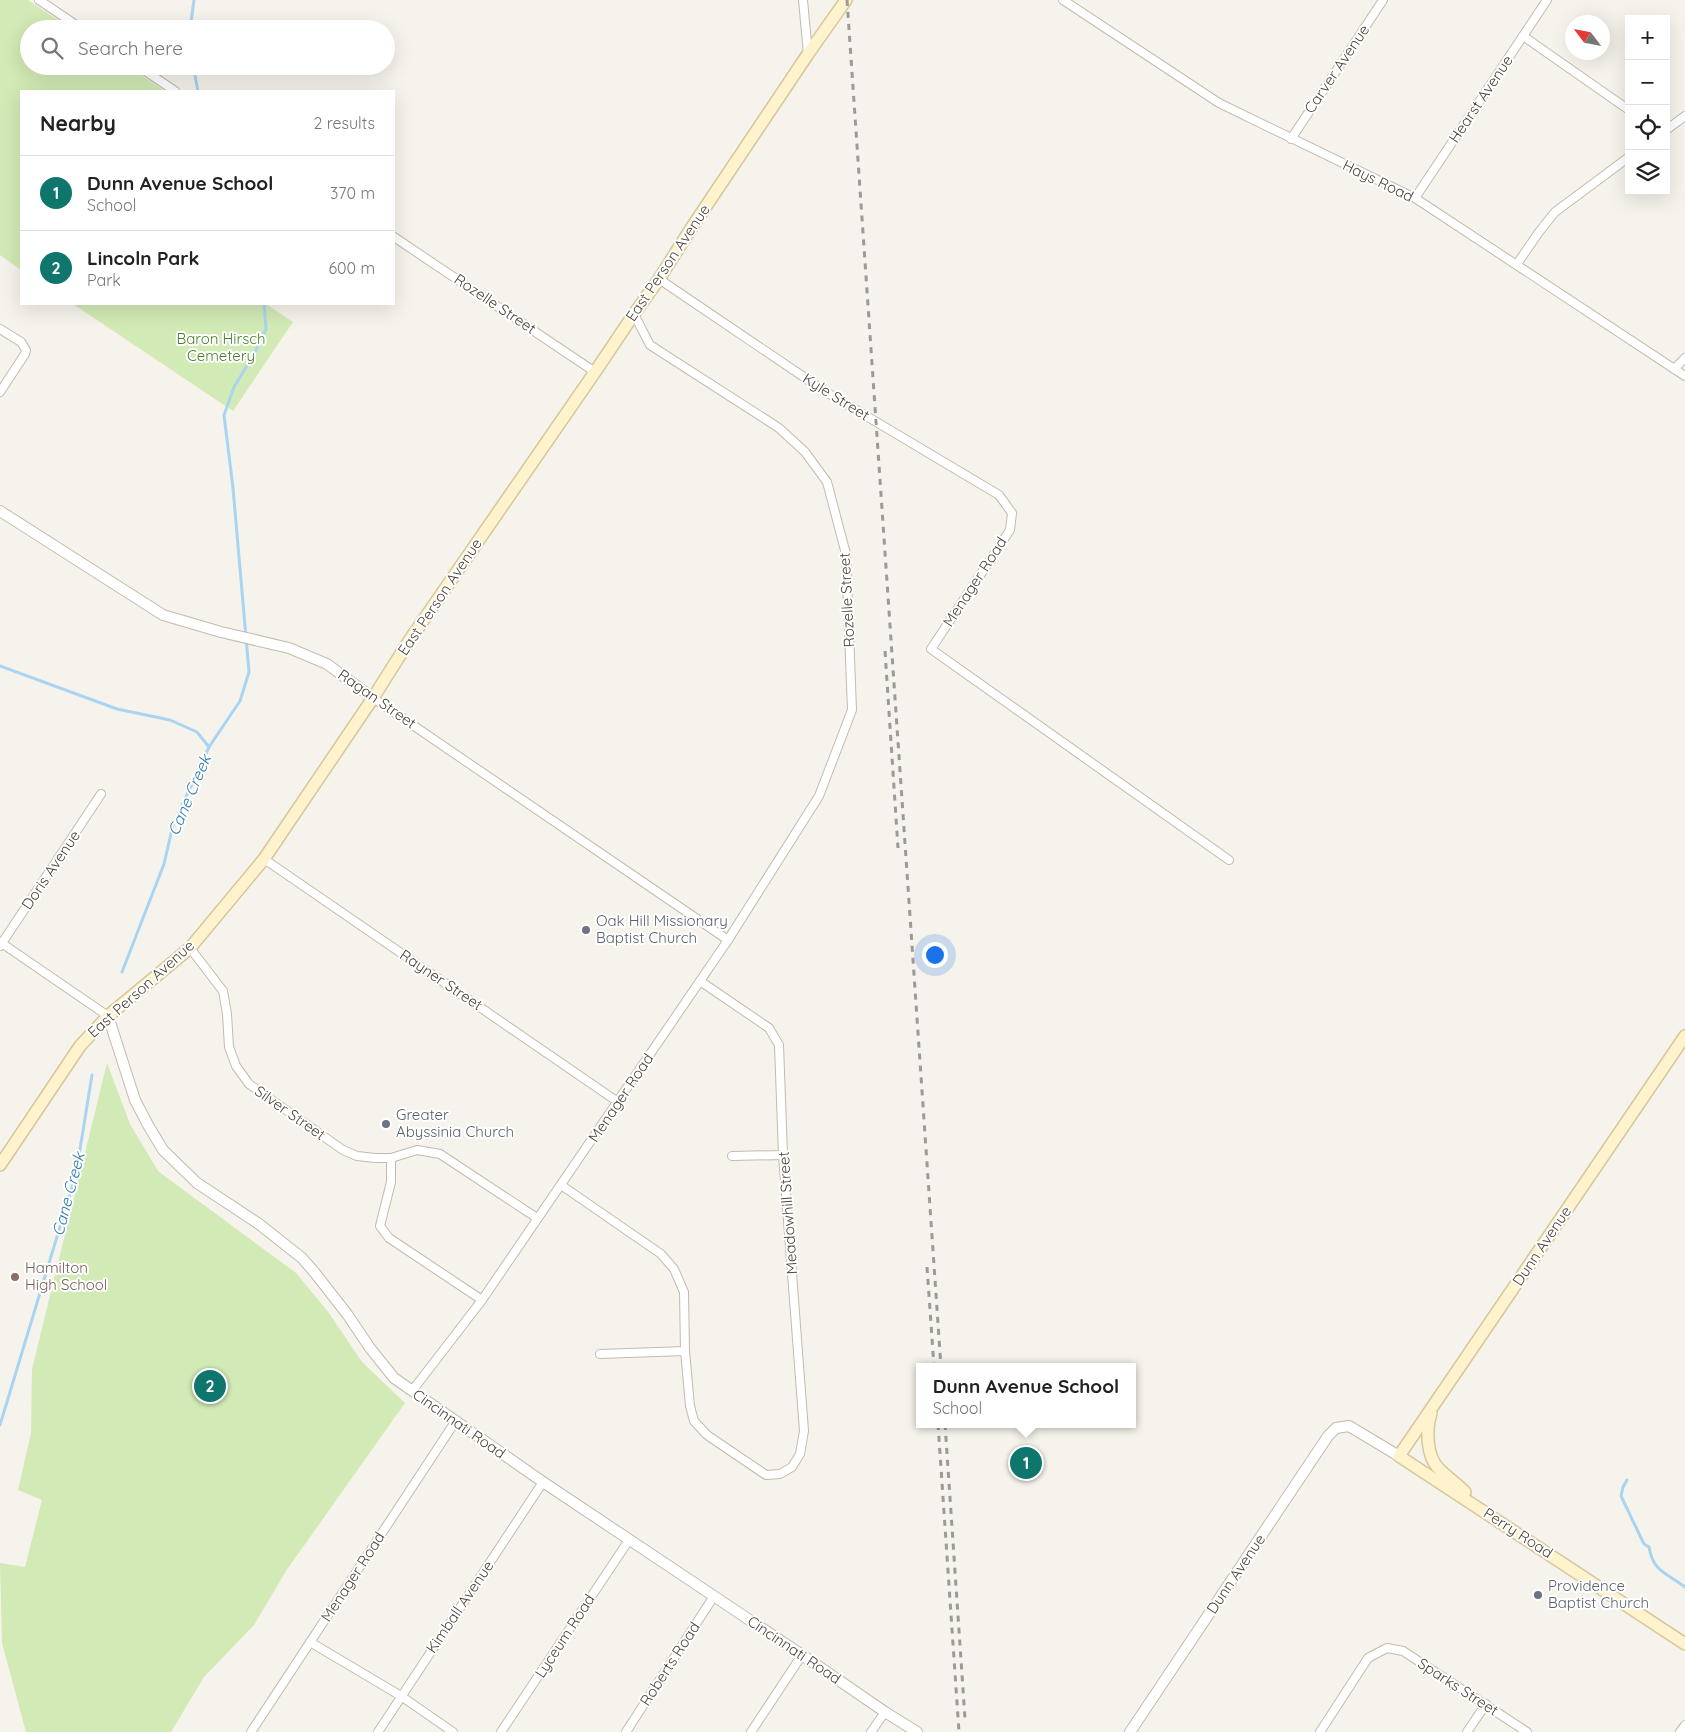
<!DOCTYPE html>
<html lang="en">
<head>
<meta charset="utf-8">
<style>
	body { margin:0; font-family:Quicksand,sans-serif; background:#f2f2f2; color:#222 }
	.controls { position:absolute; right:15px; top:15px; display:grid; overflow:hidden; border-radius:0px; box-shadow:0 5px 20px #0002 }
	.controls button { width:45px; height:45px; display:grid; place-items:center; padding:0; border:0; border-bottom:1px solid #e0e0e0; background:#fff; color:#222; font:25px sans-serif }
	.compass { position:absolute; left:1565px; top:15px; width:45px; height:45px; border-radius:50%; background:#fff; box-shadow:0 5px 20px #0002; rotate:302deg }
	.you { position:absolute; left:934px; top:954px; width:18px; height:18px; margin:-12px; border:4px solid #fff; border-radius:50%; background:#1a73e8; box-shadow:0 0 0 8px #1a73e833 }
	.badge { display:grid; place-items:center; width:32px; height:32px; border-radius:50%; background:#0f766e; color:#fff; font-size:16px; font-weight:700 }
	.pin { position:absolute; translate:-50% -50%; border:2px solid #fff; box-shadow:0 1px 5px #0006 }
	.popup { position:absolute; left:916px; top:1363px; width:220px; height:65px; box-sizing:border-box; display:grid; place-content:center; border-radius:0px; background:#fff; filter:drop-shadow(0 1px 4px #0005); font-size:16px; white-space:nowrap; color:#767676 }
	.popup b { font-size:19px; color:#222 }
	.popup::after { content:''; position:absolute; left:50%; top:100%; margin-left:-10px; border:10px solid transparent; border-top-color:#fff }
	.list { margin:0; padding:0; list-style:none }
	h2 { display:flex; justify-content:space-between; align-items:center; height:65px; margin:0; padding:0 20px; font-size:21px }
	h2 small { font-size:16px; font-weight:400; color:#767676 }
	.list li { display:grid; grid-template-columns:32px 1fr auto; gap:15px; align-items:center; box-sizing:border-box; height:75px; padding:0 20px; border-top:1px solid #e0e0e0 }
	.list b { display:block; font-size:19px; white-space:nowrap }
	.list p { margin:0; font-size:16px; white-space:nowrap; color:#767676 }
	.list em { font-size:16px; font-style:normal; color:#767676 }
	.icon { flex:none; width:28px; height:28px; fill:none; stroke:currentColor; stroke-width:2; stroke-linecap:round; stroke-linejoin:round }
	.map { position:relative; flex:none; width:1685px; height:1732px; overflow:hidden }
	.search { position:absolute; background:#fff; box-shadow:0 5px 20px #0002; left:20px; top:20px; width:375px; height:55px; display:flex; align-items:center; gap:12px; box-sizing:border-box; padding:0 18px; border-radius:28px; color:#767676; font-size:19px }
	.panel { position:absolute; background:#fff; box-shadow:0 5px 20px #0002; left:20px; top:90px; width:375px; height:215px; border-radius:0px }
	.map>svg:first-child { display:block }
	.green { fill:#d2eab5 }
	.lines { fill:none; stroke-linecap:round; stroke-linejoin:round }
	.stream { stroke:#a9d4f2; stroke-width:3 }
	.minor-casing { stroke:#c2bbae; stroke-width:10 }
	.tertiary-casing { stroke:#c2bbae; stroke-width:12 }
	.secondary-casing { stroke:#d6c79b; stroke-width:14 }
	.minor { stroke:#fff; stroke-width:8 }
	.tertiary { stroke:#fff; stroke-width:10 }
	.secondary { stroke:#fff3cd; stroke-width:11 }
	.rail { stroke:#9a9a9a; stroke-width:3; stroke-dasharray:6 6; stroke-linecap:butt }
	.worship-dot { fill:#6b7280; stroke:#fff; stroke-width:2 }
	.education-dot { fill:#8d6e63; stroke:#fff; stroke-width:2 }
	.labels { text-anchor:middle; stroke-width:4; stroke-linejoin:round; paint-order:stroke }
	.street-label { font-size:15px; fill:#4b4439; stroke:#fff }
	.park-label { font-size:15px; fill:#4a7f2a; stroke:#fff }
	.worship-label { font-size:15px; fill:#5b616d; stroke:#fff; text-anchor:start }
	.education-label { font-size:15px; fill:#785e54; stroke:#fff; text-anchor:start }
	.water-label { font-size:16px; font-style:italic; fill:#2e7ab2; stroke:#fff }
</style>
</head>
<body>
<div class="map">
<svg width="1685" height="1732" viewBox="0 0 1685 1732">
	<rect width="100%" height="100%" fill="#f6f3ec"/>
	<g class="green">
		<path d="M0 0H28L71 29H29V66H127L165 91H21V270L0 255Z"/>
		<path d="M73 304H266L293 322 233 411Z"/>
		<path d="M107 1063 130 1124 158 1171 296 1273 329 1313 362 1362 405 1403 286 1571 254 1625 204 1677 171 1732H26L2 1643 0 1563 25 1567 42 1500 18 1490 31 1433 32 1369Z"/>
	</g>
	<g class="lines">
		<g class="stream">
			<path d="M190 29 194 0"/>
			<path d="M193 66 198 91"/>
			<path d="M0 666 117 709 170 720 197 732 209 747 173 825 164 864 122 972"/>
			<path d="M209 747 240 701 249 672 233 488 224 415 234 387 253 356 266 329 264 304"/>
			<path d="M0 1425 76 1174 92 1075"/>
			<path d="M1627 1480 1623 1487 1621 1496 1644 1544 1649 1547C1653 1572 1667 1573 1685 1587"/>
		</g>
		<defs>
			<g id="minor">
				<path d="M39 0 82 29"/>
				<path d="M803 0 808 54"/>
				<path d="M1063 0 1219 103 1415 198 1685 376"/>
				<path d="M1523 36 1629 110"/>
				<path d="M138 66 175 91"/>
				<path d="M1666 130 1685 116"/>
				<path d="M1291 139 1383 0"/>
				<path d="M1415 198 1547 0"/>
				<path d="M394 237 595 372"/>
				<path d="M1517 264 1539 232 1555 212 1629 157"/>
				<path d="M659 279 826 392 999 495 1012 513 1010 530 931 649 1229 860"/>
				<path d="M0 329 21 342 26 350 25 354 0 392"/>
				<path d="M1674 369 1685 358"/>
				<path d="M373 698 728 940"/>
				<path d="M264 859 618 1102"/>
				<path d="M0 942 108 1016"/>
				<path d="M0 946 101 794"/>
				<path d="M190 948 223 991 227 1014 229 1047 236 1066 249 1084 343 1150 357 1156 375 1158H391L417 1150 440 1154 537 1218"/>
				<path d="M732 1156 783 1155"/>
				<path d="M391 1158V1182L380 1226 389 1238 482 1300"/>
				<path d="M561 1185 661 1254 674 1269 684 1292 685 1351 690 1406 694 1421 707 1435 766 1475 780 1474 792 1467 800 1454 804 1431 783 1155 779 1045 769 1028 700 981"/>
				<path d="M600 1354 685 1351"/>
				<path d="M412 1391 482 1300 728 940 819 796 852 710 846 554 827 482 805 452 779 428 650 345 634 314"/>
				<path d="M310 1642 401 1696 453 1732"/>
				<path d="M251 1732 455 1422"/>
				<path d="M378 1732 543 1482"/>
				<path d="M501 1732 629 1540"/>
				<path d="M626 1732 714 1596"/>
				<path d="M751 1732 802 1655"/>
				<path d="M871 1732 885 1712"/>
				<path d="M1320 1732 1368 1658 1387 1648 1403 1651 1527 1732"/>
				<path d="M1467 1732 1486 1704"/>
				<path d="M1680 1732 1685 1725"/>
			</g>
			<g id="tertiary">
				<path d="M0 511 163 615 221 632 289 648 327 664 373 698"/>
				<path d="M108 1016 135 1100 148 1125 163 1150 197 1183 259 1224 302 1258 315 1273 347 1314 370 1348 394 1378 543 1482 802 1655 885 1712 917 1732"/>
				<path d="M1130 1732 1328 1436 1336 1428 1349 1426 1399 1456"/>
			</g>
			<g id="secondary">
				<path d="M1685 1036 1399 1456 1685 1644"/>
				<path d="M0 1165 80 1046 108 1016 190 948 264 859 373 698 409 641 595 372 634 314 659 279 692 227 808 54 846 0"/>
				<path d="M1431 1413C1426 1429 1426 1456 1439 1469 1447 1477 1457 1484 1465 1492"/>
			</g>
		</defs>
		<use href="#minor" class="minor-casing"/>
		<use href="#tertiary" class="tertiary-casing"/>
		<use href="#secondary" class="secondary-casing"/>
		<use href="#minor" class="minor"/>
		<use href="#tertiary" class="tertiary"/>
		<use href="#secondary" class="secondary"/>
		<g class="rail">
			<path d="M847 0 941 1367"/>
			<path d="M885 651 898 848"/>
			<path d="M927 1267 934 1367"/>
			<path d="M938 1424 959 1732"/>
			<path d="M945 1424 965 1719"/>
		</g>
	</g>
	<g class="worship-dot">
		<circle cx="586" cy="930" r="5"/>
		<circle cx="386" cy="1124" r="5"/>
		<circle cx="1538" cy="1595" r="5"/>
	</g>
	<circle class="education-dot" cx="15" cy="1277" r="5"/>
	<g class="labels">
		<g class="street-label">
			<text transform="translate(1337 69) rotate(-56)" y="5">Carver Avenue</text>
			<text transform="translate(1481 99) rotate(-56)" y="5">Hearst Avenue</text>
			<text transform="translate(1378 181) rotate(26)" y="5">Hays Road</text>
			<text transform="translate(668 263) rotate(-56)" y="5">East Person Avenue</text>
			<text transform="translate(495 304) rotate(34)" y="5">Rozelle Street</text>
			<text transform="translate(836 397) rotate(32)" y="5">Kyle Street</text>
			<text transform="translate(975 582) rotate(-57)" y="5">Menager Road</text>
			<text transform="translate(440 597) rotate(-56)" y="5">East Person Avenue</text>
			<text transform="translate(847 600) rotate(-93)" y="5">Rozelle Street</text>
			<text transform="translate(377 699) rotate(35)" y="5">Ragan Street</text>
			<text transform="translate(51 870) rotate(-56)" y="5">Doris Avenue</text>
			<text transform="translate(441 980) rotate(34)" y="5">Rayner Street</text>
			<text transform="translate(141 989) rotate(-42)" y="5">East Person Avenue</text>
			<text transform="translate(621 1098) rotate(-56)" y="5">Menager Road</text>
			<text transform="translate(290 1113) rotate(35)" y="5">Silver Street</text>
			<text transform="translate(788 1213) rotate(-94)" y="5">Meadowhill Street</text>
			<text transform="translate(1542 1246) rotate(-56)" y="5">Dunn Avenue</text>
			<text transform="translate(459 1424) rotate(35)" y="5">Cincinnati Road</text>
			<text transform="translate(1518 1533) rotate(33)" y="5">Perry Road</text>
			<text transform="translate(1236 1574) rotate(-56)" y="5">Dunn Avenue</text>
			<text transform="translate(353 1577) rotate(-57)" y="5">Menager Road</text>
			<text transform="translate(460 1607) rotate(-56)" y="5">Kimball Avenue</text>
			<text transform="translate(565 1636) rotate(-57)" y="5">Lyceum Road</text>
			<text transform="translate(794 1650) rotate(34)" y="5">Cincinnati Road</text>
			<text transform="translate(670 1664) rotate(-57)" y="5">Roberts Road</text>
			<text transform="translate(1458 1687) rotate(33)" y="5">Sparks Street</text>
		</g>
		<g class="park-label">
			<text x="221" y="344">Baron Hirsch<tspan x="221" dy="17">Cemetery</tspan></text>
		</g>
		<g class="worship-label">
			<text x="596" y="926">Oak Hill Missionary<tspan x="596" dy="17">Baptist Church</tspan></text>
			<text x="396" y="1120">Greater<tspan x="396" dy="17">Abyssinia Church</tspan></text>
			<text x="1548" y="1591">Providence<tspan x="1548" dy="17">Baptist Church</tspan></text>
		</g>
		<g class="education-label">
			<text x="25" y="1273">Hamilton<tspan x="25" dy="17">High School</tspan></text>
		</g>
		<g class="water-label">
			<text transform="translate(189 795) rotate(-67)" y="6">Cane Creek</text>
			<text transform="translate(68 1194) rotate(-75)" y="6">Cane Creek</text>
		</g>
	</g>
</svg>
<div class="controls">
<button>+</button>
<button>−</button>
<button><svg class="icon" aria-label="locate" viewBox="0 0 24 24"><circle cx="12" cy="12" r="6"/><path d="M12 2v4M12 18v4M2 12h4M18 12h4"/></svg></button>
<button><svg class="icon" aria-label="layers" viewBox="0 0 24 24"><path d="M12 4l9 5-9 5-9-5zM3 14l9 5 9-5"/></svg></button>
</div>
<svg class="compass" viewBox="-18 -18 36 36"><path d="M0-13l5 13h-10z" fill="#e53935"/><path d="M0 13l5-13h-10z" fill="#767676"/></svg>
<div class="you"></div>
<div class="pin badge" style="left:1026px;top:1463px">1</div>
<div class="popup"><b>Dunn Avenue School</b>School</div>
<div class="pin badge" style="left:210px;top:1386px">2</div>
<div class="search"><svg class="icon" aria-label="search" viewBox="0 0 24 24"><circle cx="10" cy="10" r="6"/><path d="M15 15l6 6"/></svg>Search here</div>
<section class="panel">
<h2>Nearby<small>2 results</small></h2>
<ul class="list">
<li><span class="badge">1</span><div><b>Dunn Avenue School</b><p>School</p></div><em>370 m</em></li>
<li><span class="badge">2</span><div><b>Lincoln Park</b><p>Park</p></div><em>600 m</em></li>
</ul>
</section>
</div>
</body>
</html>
